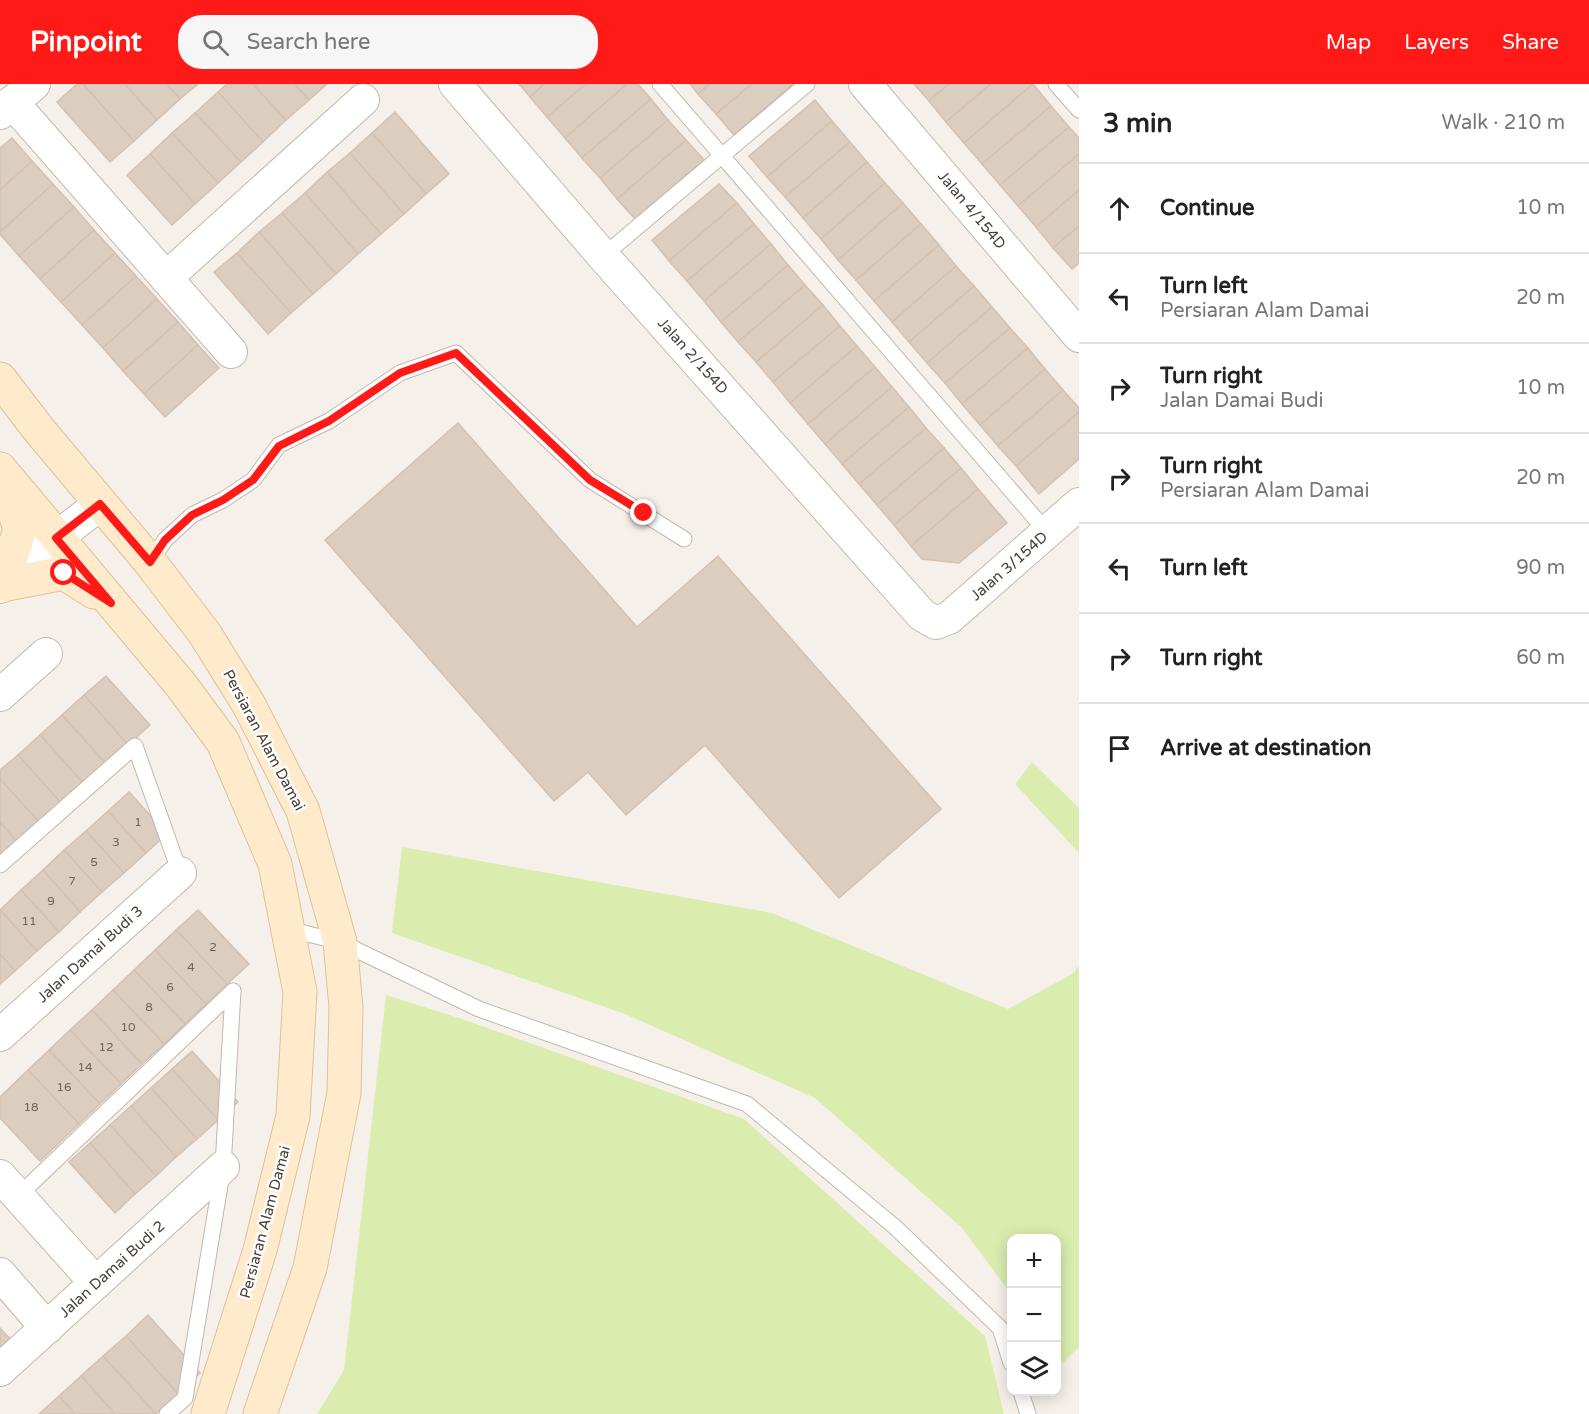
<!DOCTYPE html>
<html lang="en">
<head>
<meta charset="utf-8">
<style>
	body { margin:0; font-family:"Varela Round",sans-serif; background:#f6f6f6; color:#222 }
	.controls { position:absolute; right:18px; bottom:18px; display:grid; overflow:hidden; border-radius:12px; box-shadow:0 3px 15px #0003 }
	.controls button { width:54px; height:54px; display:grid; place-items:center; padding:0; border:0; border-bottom:2px solid #e0e0e0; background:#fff; color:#222; font:30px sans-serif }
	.stop { position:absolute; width:18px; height:18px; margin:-14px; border:4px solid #ff1a18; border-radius:50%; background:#fff }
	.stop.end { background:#ff1a18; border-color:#fff; box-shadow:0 2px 6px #0008 }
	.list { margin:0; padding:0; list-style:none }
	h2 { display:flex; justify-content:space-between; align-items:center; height:78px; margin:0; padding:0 24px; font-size:26px }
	h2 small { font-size:20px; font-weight:400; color:#767676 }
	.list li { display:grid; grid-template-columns:39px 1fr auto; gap:18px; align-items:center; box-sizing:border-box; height:90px; padding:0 24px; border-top:2px solid #e0e0e0 }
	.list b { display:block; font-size:22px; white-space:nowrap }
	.list p { margin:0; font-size:20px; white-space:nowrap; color:#767676 }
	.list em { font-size:20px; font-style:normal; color:#767676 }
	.icon { flex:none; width:33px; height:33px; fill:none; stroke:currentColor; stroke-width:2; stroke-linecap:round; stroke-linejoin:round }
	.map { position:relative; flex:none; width:1079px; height:1330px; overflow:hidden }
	header { display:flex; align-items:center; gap:36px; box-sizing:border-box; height:84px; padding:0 30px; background:#ff1a18; color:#fff }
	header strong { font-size:28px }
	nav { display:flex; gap:33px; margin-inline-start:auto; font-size:21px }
	.search { width:420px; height:54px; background:#f6f6f6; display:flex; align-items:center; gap:15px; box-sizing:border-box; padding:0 21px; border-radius:24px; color:#767676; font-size:22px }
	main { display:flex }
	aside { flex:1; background:#fff }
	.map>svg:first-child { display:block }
	.green { fill:#daedaf }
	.building { fill:#dccdc1; stroke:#d4c1b0; stroke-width:1.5 }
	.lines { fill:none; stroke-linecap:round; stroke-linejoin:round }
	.lane-casing { stroke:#c3b7ab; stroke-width:17 }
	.street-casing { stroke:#c3b7ab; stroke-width:34 }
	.secondary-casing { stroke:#ddc197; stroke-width:35 }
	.lane { stroke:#fff; stroke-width:15 }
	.street { stroke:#fff; stroke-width:32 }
	.secondary { stroke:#ffebcb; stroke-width:33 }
	.route { stroke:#ff1a18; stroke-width:8 }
	.labels { text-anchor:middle; stroke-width:5; stroke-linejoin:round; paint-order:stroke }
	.number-label { font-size:12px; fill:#6f635a }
	.street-label { font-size:15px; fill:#4b4037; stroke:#fff }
</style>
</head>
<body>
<header>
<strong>Pinpoint</strong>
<div class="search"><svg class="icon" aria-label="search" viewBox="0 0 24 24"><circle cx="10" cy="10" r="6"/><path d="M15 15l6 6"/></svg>Search here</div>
<nav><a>Map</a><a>Layers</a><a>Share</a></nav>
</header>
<main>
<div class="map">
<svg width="1079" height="1330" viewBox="0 0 1079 1330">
	<rect width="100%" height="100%" fill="#f6f0ea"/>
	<g class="green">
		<path d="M1032 678 1079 724V769L1015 700Z"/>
		<path d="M402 763 772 829 1008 925 1072 890 1079 882V1263L1063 1279 1057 1270 1056 1154H1011V1210L962 1144 815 1014 625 930 392 849Z"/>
		<path d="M386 911 462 935 744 1035 985 1252 1004 1330H317L344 1286Z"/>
	</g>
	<g class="building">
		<path d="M77 0H83L134 57 110 78 57 18Z"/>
		<path d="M83 0H125L157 36 134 57Z"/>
		<path d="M125 0H167L180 15 157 36Z"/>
		<path d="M167 0H198L180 15Z"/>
		<path d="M227 0H253L286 36 263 58 218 8Z"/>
		<path d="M253 0H295L309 16 286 36Z"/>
		<path d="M295 0H327L309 16Z"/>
		<path d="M519 0H544L530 13Z"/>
		<path d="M544 0H586L547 33 530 13Z"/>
		<path d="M586 0H627L565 54 547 33Z"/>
		<path d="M627 0H638L651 15 582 74 565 54Z"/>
		<path d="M690 0H710L698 10Z"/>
		<path d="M710 0H752L716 30 698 10Z"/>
		<path d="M752 0H793L734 51 716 30Z"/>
		<path d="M914 0H949L929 17Z"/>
		<path d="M949 0H991L946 38 929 17Z"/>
		<path d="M991 0H1033L964 59 946 38Z"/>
		<path d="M1033 0 1051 22 982 80 964 59Z"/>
		<path d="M218 8 263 58 241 78 195 29Z"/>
		<path d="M651 15 668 36 600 94 582 74Z"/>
		<path d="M815 16 832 37 767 93 749 72Z"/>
		<path d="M1051 22 1069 43 1000 101 982 80Z"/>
		<path d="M395 28 449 90 426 110 372 49Z"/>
		<path d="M195 29 241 78 218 99 172 49Z"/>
		<path d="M668 36 686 56 617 115 600 94Z"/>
		<path d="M832 37 850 58 785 113 767 93Z"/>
		<path d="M1069 43 1079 54V70L1018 122 1000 101Z"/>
		<path d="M172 49 218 99 195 120 150 70Z"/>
		<path d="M372 49 426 110 404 130 350 69Z"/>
		<path d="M12 54 32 77 0 106V64Z"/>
		<path d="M686 56 704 76 635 135 617 115Z"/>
		<path d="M850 58 867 78 803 134 785 113Z"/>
		<path d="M350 69 404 130 381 150 327 88Z"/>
		<path d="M150 70 195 120 172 141 127 91Z"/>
		<path d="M1079 70V106L1036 143 1018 122Z"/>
		<path d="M32 77 53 100 0 148V106Z"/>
		<path d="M867 78 885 99 821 155 803 134Z"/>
		<path d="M327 88 381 150 358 170 305 109Z"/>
		<path d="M885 99 903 119 838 176 821 155Z"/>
		<path d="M53 100 74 123 19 172 0 150V148Z"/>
		<path d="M719 100 737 119 669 177 652 156Z"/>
		<path d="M1079 106V142L1053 164 1036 143Z"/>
		<path d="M305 109 358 170 336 190 282 129Z"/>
		<path d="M737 119 754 140 687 197 669 177Z"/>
		<path d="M903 119 921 140 856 196 838 176Z"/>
		<path d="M74 123 94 146 40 195 19 172Z"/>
		<path d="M282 129 336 190 313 210 259 148Z"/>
		<path d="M754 140 771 160 704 217 687 197Z"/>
		<path d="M921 140 939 161 874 217 856 196Z"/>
		<path d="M1079 142V179L1072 185 1053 164Z"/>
		<path d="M94 146 115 169 61 218 40 195Z"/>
		<path d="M259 148 313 210 291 229 237 169Z"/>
		<path d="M771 160 788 181 721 238 704 217Z"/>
		<path d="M939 161 956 182 892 238 874 217Z"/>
		<path d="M115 169 136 192 82 241 61 218Z"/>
		<path d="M237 169 291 229 268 250 214 188Z"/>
		<path d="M788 181 805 201 738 258 721 238Z"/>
		<path d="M956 182 974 202 909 258 892 238Z"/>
		<path d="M136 192 157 215 103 264 82 241Z"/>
		<path d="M805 201 823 221 756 278 738 258Z"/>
		<path d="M974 202 992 223 927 279 909 258Z"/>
		<path d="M157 215 178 238 123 287 103 264Z"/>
		<path d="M823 221 840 242 773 298 756 278Z"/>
		<path d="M992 223 1010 244 945 299 927 279Z"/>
		<path d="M178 238 198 261 144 310 123 287Z"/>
		<path d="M840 242 857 262 790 319 773 298Z"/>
		<path d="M1010 244 1028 264 962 320 945 299Z"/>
		<path d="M198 261 219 284 165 333 144 310Z"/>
		<path d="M857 262 875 283 808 340 790 319Z"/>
		<path d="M1028 264 1045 285 980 341 962 320Z"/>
		<path d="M875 283 892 303 825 360 808 340Z"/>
		<path d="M1045 285 1063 306 998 362 980 341Z"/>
		<path d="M892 303 909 323 842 380 825 360Z"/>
		<path d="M1063 306 1079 324V328L1016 382 998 362Z"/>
		<path d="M909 323 926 344 859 400 842 380Z"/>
		<path d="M1079 328V375L1039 410 1016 382Z"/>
		<path d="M458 339 637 543 718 472 941 725 839 814 705 661 626 731 588 688 554 717 325 456Z"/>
		<path d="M926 344 944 364 877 421 859 400Z"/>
		<path d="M944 364 961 384 894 441 877 421Z"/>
		<path d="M961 384 978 405 911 462 894 441Z"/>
		<path d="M978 405 1007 439 959 479 922 475 911 462Z"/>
		<path d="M106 592 150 641 128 661 84 611Z"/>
		<path d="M84 611 128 661 106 680 62 631Z"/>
		<path d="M62 631 106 680 84 700 40 651Z"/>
		<path d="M40 651 84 700 62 720 18 671Z"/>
		<path d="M18 671 62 720 40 739 0 695V686Z"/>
		<path d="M0 695 40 739 18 759 0 738Z"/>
		<path d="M129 708 167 750 146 769 108 727Z"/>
		<path d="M108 727 146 769 124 789 86 747Z"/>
		<path d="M0 738 18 759 0 775Z"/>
		<path d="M86 747 124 789 102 808 64 766Z"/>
		<path d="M64 766 102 808 80 828 43 786Z"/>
		<path d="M43 786 80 828 59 848 21 806Z"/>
		<path d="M21 806 59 848 37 867 0 826Z"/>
		<path d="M0 826 37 867 15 887 0 870Z"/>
		<path d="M198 826 249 880 227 900 176 846Z"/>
		<path d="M176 846 227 900 206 920 155 866Z"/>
		<path d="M155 866 206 920 185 940 134 886Z"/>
		<path d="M0 870 15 887 0 900Z"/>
		<path d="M134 886 185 940 164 960 113 906Z"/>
		<path d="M113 906 164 960 142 980 92 926Z"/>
		<path d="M92 926 142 980 121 1000 70 946Z"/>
		<path d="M70 946 121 1000 100 1020 49 966Z"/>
		<path d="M49 966 100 1020 79 1040 28 986Z"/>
		<path d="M192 967 238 1018 218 1036 172 985Z"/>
		<path d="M172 985 218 1036 197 1055 151 1004Z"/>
		<path d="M28 986 79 1040 40 1077 0 1034V1013Z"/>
		<path d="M151 1004 197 1055 176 1073 131 1022Z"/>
		<path d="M131 1022 176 1073 156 1092 110 1041Z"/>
		<path d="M110 1041 156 1092 135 1110 90 1059Z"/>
		<path d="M90 1059 135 1110 115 1129 69 1078Z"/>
		<path d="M148 1231 200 1289 178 1310 126 1252Z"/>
		<path d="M0 1244 11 1256 0 1265Z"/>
		<path d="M126 1252 178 1310 156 1330 103 1272Z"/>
		<path d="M103 1272 156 1330H115L81 1292Z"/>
		<path d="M81 1292 115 1330H75L59 1312Z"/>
		<path d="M59 1312 75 1330H39Z"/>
	</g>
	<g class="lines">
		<defs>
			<g id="lane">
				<path d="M660 0 1047 448"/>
				<path d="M1056 0 1079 26"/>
				<path d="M603 172 807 0"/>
				<path d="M150 478 165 456 192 431 223 416 253 396 279 361 329 337 400 289 456 269 590 396 684 455"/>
				<path d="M0 781 135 662 180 789"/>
				<path d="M288 845 340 858 479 925 747 1020 895 1143 1000 1244 1011 1279"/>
				<path d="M18 1112 233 907"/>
				<path d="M1021 1308 1028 1330"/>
				<path d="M167 1330 185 1314 223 1083 233 907"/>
			</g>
			<g id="street">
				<path d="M455 0 603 172 922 531 936 539 949 534 1079 420"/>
				<path d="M865 0 1079 252"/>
				<path d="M12 18 231 268"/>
				<path d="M0 29 34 0"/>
				<path d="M166 194 363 16"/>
				<path d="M0 503 56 454 100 420"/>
				<path d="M0 611 46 570"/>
				<path d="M0 951 180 789"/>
				<path d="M0 1092 96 1199"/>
				<path d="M0 1190 47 1244"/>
				<path d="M0 1286 223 1083"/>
			</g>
			<g id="secondary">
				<path d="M0 295 40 347 150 478 205 550 249 621 303 727 340 858 346 923 344 1009 310 1184 260 1330"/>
				<path d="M0 385 181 601 223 658 275 780 300 908 293 1032 260 1166 208 1330"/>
				<path d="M6 402 20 445 2 501 64 489 94 508"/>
			</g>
		</defs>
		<use href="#lane" class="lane-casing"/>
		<use href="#street" class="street-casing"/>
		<use href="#secondary" class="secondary-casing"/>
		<use href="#lane" class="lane"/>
		<use href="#street" class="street"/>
		<use href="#secondary" class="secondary"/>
	</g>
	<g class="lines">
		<path class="route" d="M64 489 111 519 56 454 100 420 150 478 165 456 192 431 223 416 253 396 279 362 329 337 400 289 456 269 590 396 644 429"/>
	</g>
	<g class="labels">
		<g class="number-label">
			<text x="138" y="742">1</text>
			<text x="116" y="762">3</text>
			<text x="94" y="782">5</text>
			<text x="72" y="801">7</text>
			<text x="51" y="821">9</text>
			<text x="29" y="841">11</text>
			<text x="213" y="867">2</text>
			<text x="191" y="887">4</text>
			<text x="170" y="907">6</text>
			<text x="149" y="927">8</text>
			<text x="128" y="947">10</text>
			<text x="106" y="967">12</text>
			<text x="85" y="987">14</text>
			<text x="64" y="1007">16</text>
			<text x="31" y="1027">18</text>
		</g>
		<g class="street-label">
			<text transform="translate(972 126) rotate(50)" y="5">Jalan 4/154D</text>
			<text transform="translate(693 272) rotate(48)" y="5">Jalan 2/154D</text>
			<text transform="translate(1009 482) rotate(-41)" y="5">Jalan 3/154D</text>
			<text transform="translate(264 656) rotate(62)" y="5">Persiaran Alam Damai</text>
			<text transform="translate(90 870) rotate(-42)" y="5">Jalan Damai Budi 3</text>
			<text transform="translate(265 1138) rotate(-75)" y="5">Persiaran Alam Damai</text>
			<text transform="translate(112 1185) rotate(-42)" y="5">Jalan Damai Budi 2</text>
		</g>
	</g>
</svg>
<div class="controls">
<button>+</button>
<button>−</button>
<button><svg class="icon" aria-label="layers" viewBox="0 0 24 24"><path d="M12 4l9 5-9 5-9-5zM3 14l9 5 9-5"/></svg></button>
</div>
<div class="stop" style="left:64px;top:489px"></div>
<div class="stop end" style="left:644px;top:429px"></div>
</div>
<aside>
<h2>3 min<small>Walk · 210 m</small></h2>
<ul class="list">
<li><svg class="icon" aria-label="ahead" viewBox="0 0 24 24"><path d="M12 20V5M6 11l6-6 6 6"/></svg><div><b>Continue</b></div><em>10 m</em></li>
<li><svg class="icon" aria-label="left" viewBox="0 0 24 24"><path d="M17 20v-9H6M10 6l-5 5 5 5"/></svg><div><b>Turn left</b><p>Persiaran Alam Damai</p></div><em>20 m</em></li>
<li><svg class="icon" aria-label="right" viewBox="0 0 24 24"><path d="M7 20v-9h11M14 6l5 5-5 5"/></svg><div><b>Turn right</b><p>Jalan Damai Budi</p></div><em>10 m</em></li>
<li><svg class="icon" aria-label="right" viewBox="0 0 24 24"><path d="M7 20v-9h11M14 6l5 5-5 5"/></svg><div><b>Turn right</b><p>Persiaran Alam Damai</p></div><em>20 m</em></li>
<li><svg class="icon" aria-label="left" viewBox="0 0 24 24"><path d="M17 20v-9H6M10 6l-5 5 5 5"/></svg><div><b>Turn left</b></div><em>90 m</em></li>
<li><svg class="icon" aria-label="right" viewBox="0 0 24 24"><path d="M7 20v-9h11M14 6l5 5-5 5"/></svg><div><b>Turn right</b></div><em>60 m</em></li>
<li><svg class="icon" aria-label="arrive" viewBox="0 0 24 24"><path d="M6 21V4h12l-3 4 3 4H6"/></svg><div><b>Arrive at destination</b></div></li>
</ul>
</aside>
</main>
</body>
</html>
